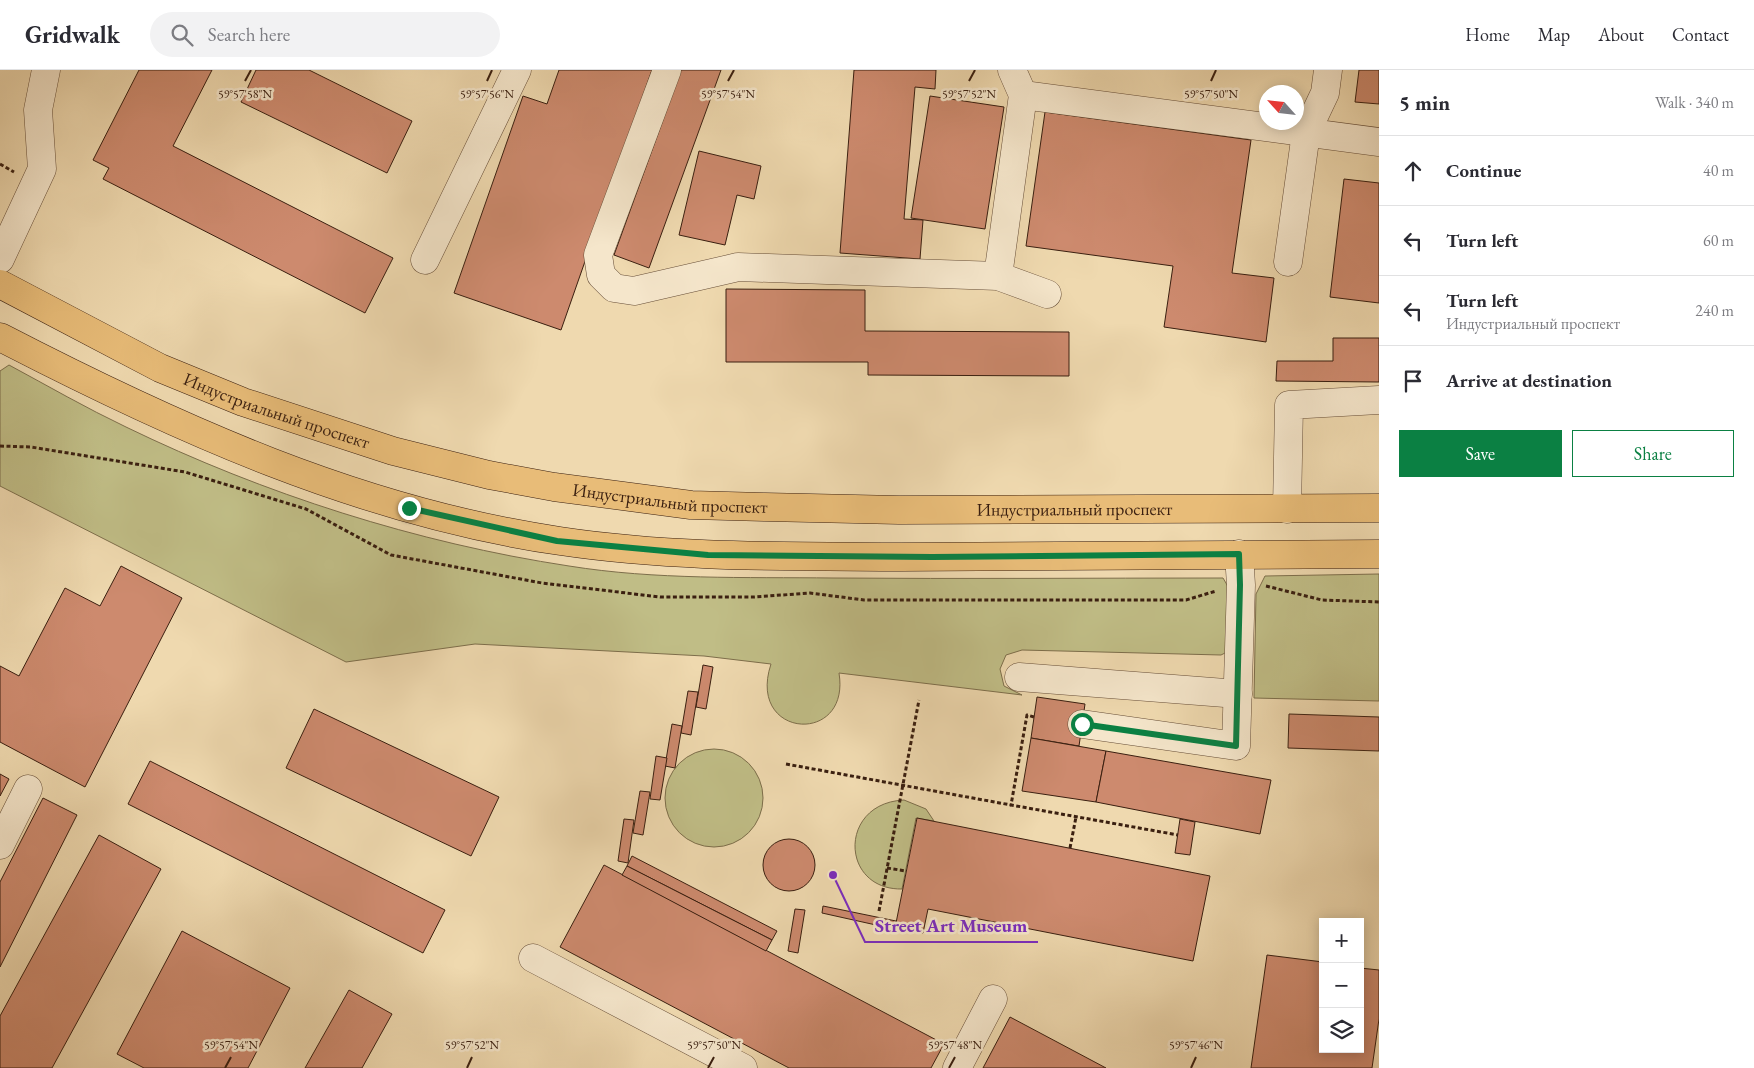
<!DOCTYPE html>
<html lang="en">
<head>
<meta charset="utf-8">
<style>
	body { margin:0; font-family:"EB Garamond",serif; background:#f2f2f3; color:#2b2b33 }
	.controls { position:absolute; right:15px; bottom:15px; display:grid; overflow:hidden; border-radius:0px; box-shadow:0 2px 12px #0003 }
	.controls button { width:45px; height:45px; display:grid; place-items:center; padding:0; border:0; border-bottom:1px solid #e1e1e2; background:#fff; color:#2b2b33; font:25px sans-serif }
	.compass { position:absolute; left:1259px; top:15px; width:45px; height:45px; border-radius:50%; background:#fff; box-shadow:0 2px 12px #0003; rotate:297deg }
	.stop { position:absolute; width:15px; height:15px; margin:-11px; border:4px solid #0b8043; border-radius:50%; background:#fff }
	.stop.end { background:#0b8043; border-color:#fff; box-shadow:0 1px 5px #0008 }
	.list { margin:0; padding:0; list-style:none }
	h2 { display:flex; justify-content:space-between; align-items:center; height:65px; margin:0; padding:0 20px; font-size:21px }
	h2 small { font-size:16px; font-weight:400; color:#7c7c81 }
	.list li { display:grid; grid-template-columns:32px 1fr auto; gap:15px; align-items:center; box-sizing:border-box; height:70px; padding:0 20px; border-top:1px solid #e1e1e2 }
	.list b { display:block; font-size:19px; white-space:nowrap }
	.list p { margin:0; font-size:16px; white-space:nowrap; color:#7c7c81 }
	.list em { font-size:16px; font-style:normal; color:#7c7c81 }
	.actions { display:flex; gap:10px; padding:15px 20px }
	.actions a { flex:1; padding:11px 0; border:1px solid #0b8043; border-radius:0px; text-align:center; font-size:18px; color:#0b8043 }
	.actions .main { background:#0b8043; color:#fff }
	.icon { flex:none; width:28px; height:28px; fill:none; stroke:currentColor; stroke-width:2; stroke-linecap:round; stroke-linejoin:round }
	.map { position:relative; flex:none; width:1379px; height:998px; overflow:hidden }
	header { display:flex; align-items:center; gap:30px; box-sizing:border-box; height:70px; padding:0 25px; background:#fff; border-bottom:1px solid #e1e1e2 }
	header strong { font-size:24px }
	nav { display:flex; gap:28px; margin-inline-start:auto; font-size:18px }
	.search { width:350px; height:45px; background:#f2f2f3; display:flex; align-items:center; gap:12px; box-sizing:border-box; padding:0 18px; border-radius:28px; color:#7c7c81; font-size:19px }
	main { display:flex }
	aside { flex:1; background:#fff }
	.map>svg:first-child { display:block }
	.green { fill:#c0bd86; stroke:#7d6e4b }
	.building { fill:#cd8a6e; stroke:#3a1f10 }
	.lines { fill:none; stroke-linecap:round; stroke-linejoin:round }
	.minor-casing { stroke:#674e38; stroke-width:29 }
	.major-casing { stroke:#3a1f10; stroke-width:29 }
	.path { stroke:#3a1f10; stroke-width:3; stroke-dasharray:4 2.5; stroke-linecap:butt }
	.minor { stroke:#f5e6cb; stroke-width:28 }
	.major { stroke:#e8bc78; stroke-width:28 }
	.route { stroke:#0b8043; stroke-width:6 }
	.ticks { fill:none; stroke:#3a1f10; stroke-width:2 }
	.labels { text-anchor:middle; stroke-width:5; stroke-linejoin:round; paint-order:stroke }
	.street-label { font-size:18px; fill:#3a1f10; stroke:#f5e6cb }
	.ticks-label { font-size:12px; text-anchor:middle; fill:#3a1f10; stroke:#f5e6cb; stroke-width:5; stroke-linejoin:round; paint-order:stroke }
	.leader { fill:none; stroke:#7b2cbf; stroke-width:2 }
	.callout-dot { fill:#7b2cbf; stroke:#f5e6cb; stroke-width:2 }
	.callout-label { font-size:19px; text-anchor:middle; font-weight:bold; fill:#7b2cbf; stroke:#f5e6cb; stroke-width:5; stroke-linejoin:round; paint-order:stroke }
</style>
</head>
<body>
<header>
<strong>Gridwalk</strong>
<div class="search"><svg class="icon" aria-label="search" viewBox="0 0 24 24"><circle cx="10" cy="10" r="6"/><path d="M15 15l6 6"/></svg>Search here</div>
<nav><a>Home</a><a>Map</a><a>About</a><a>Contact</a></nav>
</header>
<main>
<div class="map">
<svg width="1379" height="998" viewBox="0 0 1379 998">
	<rect width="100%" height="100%" fill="#efd9af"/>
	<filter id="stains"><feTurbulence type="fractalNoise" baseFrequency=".004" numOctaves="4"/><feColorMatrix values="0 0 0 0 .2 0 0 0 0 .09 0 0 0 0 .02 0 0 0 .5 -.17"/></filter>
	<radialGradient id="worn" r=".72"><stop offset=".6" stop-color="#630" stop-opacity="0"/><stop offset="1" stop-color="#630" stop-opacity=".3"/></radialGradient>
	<g class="green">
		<path d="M9 295C48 316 86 338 126 357 264 424 417 473 569 496 656 510 745 507 833 508 963 509 1093 508 1223 508L1230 520 1229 581 1221 585 1022 580 1006 585 1000 599 1004 616 1022 625 839 603C851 676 746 669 771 594L704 586 475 574 346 592 0 416V301Z"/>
		<path d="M1379 504V631L1254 628 1256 524 1265 506Z"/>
		<circle cx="714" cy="728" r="49"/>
		<path d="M904 730 926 739 934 751 916 748 902 819C840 820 838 733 904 730Z"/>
	</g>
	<g class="building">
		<path d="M139 0H212L173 76 393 188 365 243 103 109 109 98 93 90Z"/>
		<path d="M256 0H309L412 51 387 103 241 32Z"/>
		<path d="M559 0H652L561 260 454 223 523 26 547 34Z"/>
		<path d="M681 0H721L649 198 614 185Z"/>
		<path d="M854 0H936L935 19 915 17 904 149 923 150 920 189 840 183Z"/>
		<path d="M1359 0H1379V34L1355 32Z"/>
		<path d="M930 26 1004 37 985 159 911 148Z"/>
		<path d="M1045 42 1251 70 1232 203 1274 208 1266 272 1164 257 1173 196 1026 176Z"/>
		<path d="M699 81 761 96 754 129 737 125 725 175 679 165Z"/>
		<path d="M1344 109 1379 113V233L1330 227Z"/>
		<path d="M726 219 865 220V261L1069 262V306L868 305V292H726Z"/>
		<path d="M1333 268H1379V312L1276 311 1277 291H1333Z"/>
		<path d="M121 496 182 528 85 717 0 672V596L19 606 65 518 100 536Z"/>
		<path d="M703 595 713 597 706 639 696 637Z"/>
		<path d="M688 621 698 622 691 665 681 663Z"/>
		<path d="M1037 627 1085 634 1079 676 1031 668Z"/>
		<path d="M314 639 499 727 471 786 286 698Z"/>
		<path d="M1289 644 1379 647V681L1288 678Z"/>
		<path d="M672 654 682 656 675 698 665 696Z"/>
		<path d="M1031 668 1106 681 1096 732 1022 721Z"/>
		<path d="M1106 681 1271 710 1260 764 1096 732Z"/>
		<path d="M656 686 667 688 660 730 650 729Z"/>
		<path d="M150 691 445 840 423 883 128 734Z"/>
		<path d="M0 704 9 709 0 726Z"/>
		<path d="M640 721 650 722 643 765 633 763Z"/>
		<path d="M43 728 77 745 0 897V812Z"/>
		<path d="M917 748 1210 806 1193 891 928 839 923 863 895 858Z"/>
		<path d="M624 749 634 750 628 793 618 791Z"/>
		<path d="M1180 749 1195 752 1190 785 1175 783Z"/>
		<path d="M99 765 161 799 52 998H0V946Z"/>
		<circle cx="789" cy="795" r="26"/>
		<path d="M632 786 777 861 772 870 627 796Z"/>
		<path d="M604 795 944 974 931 998H789L560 877Z"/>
		<path d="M627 796 772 870 766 881 622 805Z"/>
		<path d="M823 836 896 851 894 859 822 843Z"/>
		<path d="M795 839 805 840 798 883 788 881Z"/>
		<path d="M182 861 290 918 248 998H144L117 984Z"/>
		<path d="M1267 885 1323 892V979H1360V898L1379 900V949L1372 998H1251Z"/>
		<path d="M349 920 392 944 362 998H305Z"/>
		<path d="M1010 947 1106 998H983Z"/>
	</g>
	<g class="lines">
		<defs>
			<g id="minor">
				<path d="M667 0 598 185 601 205 614 218 634 221 738 197 998 206 1047 224"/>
				<path d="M1023 25 1379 72"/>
				<path d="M0 189 42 99 38 40 46 0"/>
				<path d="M425 190 517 0"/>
				<path d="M1288 192 1306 63 1325 23 1328 0"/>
				<path d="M998 206 1023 25 1012 0"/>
				<path d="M1287 439 1289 335 1379 330"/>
				<path d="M1019 607 1238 624"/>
				<path d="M1082 654 1236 676 1241 515 1239 484"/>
				<path d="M0 775 28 719"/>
				<path d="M533 888 743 998"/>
				<path d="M957 998 993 929"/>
			</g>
			<g id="major">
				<path id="s1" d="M0 214 160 298 243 332 393 381 489 405 554 417 691 435 765 437 899 440 1379 438"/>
				<path d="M0 267C176 358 361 442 560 471 673 488 787 486 901 487 1061 487 1220 484 1379 484"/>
			</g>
		</defs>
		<use href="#minor" class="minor-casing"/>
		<use href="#major" class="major-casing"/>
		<g class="path">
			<path d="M0 94 14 102"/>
			<path d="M0 376 31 377 185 402 306 439 391 485 542 513 660 527H754L810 523 864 530H1186L1216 521"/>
			<path d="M1266 516 1322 530 1379 532"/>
			<path d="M1034 647 1027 645 1011 735 1178 765"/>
			<path d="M786 694 1011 735"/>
			<path d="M1070 778 1076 747"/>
			<path d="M887 798 906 801"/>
			<path d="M879 841 919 630"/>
		</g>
		<use href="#minor" class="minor"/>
		<use href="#major" class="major"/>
	</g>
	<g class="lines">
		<path class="route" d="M409 438 557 471 708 485 932 487 1239 484 1240 515 1236 676 1082 654"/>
	</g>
	<path class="ticks" d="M245 11 251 0M487 11 492 0M728 11 734 0M969 11 975 0M1211 11 1216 0M225 998 231 987M467 998 472 987M708 998 714 987M949 998 955 987M1191 998 1196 987"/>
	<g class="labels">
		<g class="street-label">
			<text dy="6" stroke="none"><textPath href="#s1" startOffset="305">Индустриальный проспект</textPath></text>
			<text dy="6" stroke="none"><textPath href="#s1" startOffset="710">Индустриальный проспект</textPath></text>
			<text dy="6" stroke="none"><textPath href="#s1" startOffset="1115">Индустриальный проспект</textPath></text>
		</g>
	</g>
	<g class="ticks-label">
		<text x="245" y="28">59°57'58"N</text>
		<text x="487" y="28">59°57'56"N</text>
		<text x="728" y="28">59°57'54"N</text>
		<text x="969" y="28">59°57'52"N</text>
		<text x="1211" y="28">59°57'50"N</text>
		<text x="231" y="979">59°57'54"N</text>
		<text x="472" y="979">59°57'52"N</text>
		<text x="714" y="979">59°57'50"N</text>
		<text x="955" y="979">59°57'48"N</text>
		<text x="1196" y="979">59°57'46"N</text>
	</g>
	<path class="leader" d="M833 805L865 872H1038"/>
	<circle class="callout-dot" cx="833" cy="805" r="5"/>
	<g class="callout-label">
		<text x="951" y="862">Street Art Museum</text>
	</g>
	<rect width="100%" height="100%" filter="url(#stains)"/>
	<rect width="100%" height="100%" fill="url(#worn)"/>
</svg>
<div class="controls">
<button>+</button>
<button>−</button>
<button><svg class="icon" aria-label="layers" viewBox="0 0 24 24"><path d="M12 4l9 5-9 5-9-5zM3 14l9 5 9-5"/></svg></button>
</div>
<svg class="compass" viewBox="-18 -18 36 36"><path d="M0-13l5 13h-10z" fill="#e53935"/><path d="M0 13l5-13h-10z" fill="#7c7c81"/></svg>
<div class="stop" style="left:1082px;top:654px"></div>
<div class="stop end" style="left:409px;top:438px"></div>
</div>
<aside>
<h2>5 min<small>Walk · 340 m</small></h2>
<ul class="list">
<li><svg class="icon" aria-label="ahead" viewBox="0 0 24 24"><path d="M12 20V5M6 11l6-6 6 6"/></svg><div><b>Continue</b></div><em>40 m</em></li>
<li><svg class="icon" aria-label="left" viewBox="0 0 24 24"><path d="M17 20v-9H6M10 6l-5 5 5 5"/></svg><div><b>Turn left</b></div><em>60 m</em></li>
<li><svg class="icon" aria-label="left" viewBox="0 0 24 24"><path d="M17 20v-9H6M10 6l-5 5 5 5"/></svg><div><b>Turn left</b><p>Индустриальный проспект</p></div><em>240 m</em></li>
<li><svg class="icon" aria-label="arrive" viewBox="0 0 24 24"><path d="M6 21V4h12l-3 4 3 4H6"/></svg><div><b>Arrive at destination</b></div></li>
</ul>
<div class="actions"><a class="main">Save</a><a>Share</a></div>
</aside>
</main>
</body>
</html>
